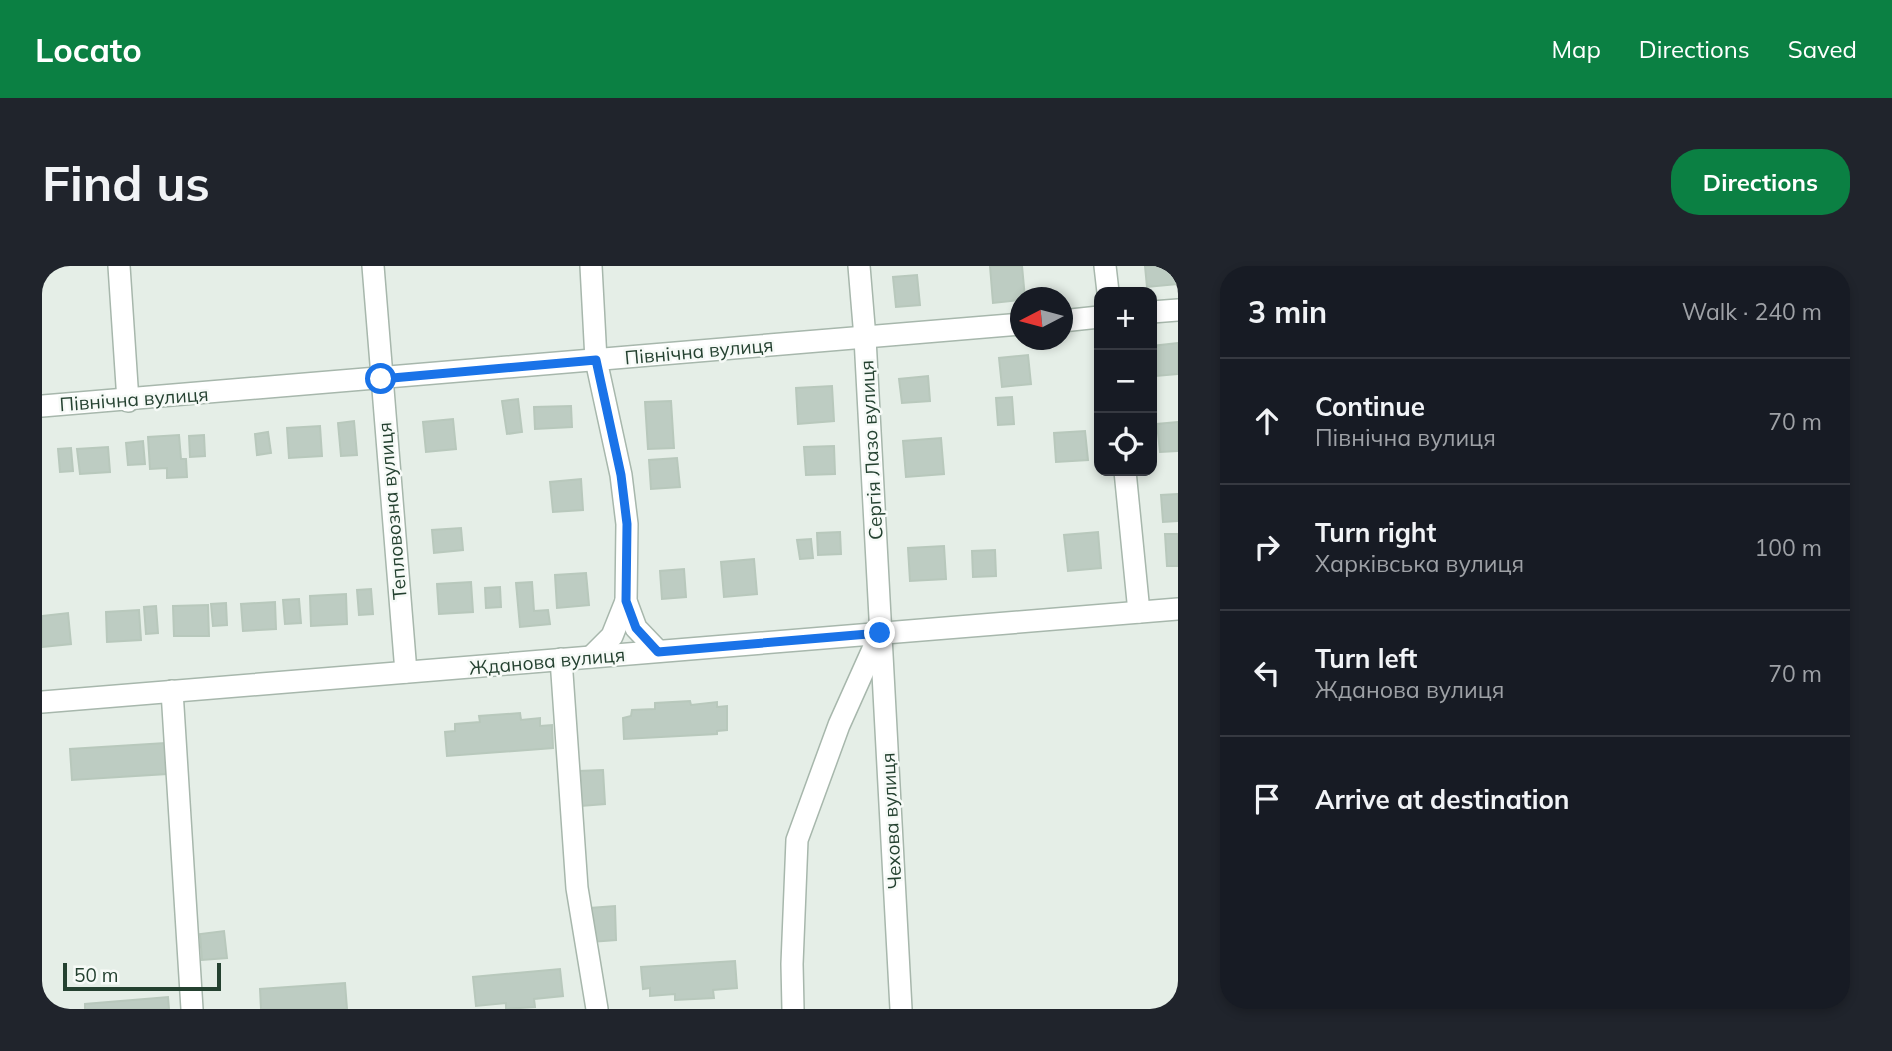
<!DOCTYPE html>
<html lang="en">
<head>
<meta charset="utf-8">
<style>
	body { margin:0; font-family:Mulish,sans-serif; background:#20242c; color:#f1f3f6 }
	.controls { position:absolute; right:21px; top:21px; display:grid; overflow:hidden; border-radius:14px; box-shadow:0 4px 10px #0003 }
	.controls button { width:63px; height:63px; display:grid; place-items:center; padding:0; border:0; border-bottom:2px solid #363941; background:#171b24; color:#f1f3f6; font:35px sans-serif }
	.compass { position:absolute; left:968px; top:21px; width:63px; height:63px; border-radius:50%; background:#171b24; box-shadow:0 4px 10px #0003; rotate:264deg }
	.scale { position:absolute; left:21px; bottom:18px; width:158px; box-sizing:border-box; padding-left:7px; border:4px solid #244130; border-top:0; font-size:19px; line-height:24px; white-space:nowrap; color:#244130; -webkit-text-stroke:5px #f6faf7; paint-order:stroke }
	.stop { position:absolute; width:21px; height:21px; margin:-16px; border:5px solid #1a73e8; border-radius:50%; background:#fff }
	.stop.end { background:#1a73e8; border-color:#fff; box-shadow:0 2px 7px #0008 }
	.list { margin:0; padding:0; list-style:none }
	h2 { display:flex; justify-content:space-between; align-items:center; height:91px; margin:0; padding:0 28px; font-size:30px }
	h2 small { font-size:23px; font-weight:400; color:#9ea1a6 }
	.list li { display:grid; grid-template-columns:46px 1fr auto; gap:21px; align-items:center; box-sizing:border-box; height:126px; padding:0 28px; border-top:2px solid #363941 }
	.list b { display:block; font-size:26px; white-space:nowrap }
	.list p { margin:0; font-size:23px; white-space:nowrap; color:#9ea1a6 }
	.list em { font-size:23px; font-style:normal; color:#9ea1a6 }
	.icon { flex:none; width:38px; height:38px; fill:none; stroke:currentColor; stroke-width:2; stroke-linecap:round; stroke-linejoin:round }
	.map { position:relative; flex:none; width:1136px; height:743px; overflow:hidden; border-radius:28px }
	header { display:flex; align-items:center; gap:42px; box-sizing:border-box; height:98px; padding:0 35px; background:#0b8043; color:#fff }
	header strong { font-size:33px }
	nav { display:flex; gap:38px; margin-inline-start:auto; font-size:24px }
	.intro { display:flex; align-items:center; justify-content:space-between; box-sizing:border-box; height:168px; padding:0 42px }
	h1 { margin:0; font-size:49px }
	.button { padding:18px 32px; border-radius:28px; background:#0b8043; color:#fff; font-size:24px; font-weight:700 }
	main { display:flex; gap:42px; padding:0 42px }
	aside { flex:1; background:#171b24; border-radius:28px; box-shadow:0 4px 10px #0003 }
	.map>svg:first-child { display:block }
	.building { fill:#bdccc2; stroke:#b8c8bc; stroke-width:2 }
	.lines { fill:none; stroke-linecap:round; stroke-linejoin:round }
	.minor-casing { stroke:#a7b7ac; stroke-width:24 }
	.minor { stroke:#fff; stroke-width:21 }
	.route { stroke:#1a73e8; stroke-width:9 }
	.labels { text-anchor:middle; stroke-width:5; stroke-linejoin:round; paint-order:stroke }
	.street-label { font-size:19px; fill:#244130; stroke:#f6faf7 }
</style>
</head>
<body>
<header>
<strong>Locato</strong>
<nav><a>Map</a><a>Directions</a><a>Saved</a></nav>
</header>
<div class="intro"><h1>Find us</h1><a class="button">Directions</a></div>
<main>
<div class="map">
<svg width="1136" height="743" viewBox="0 0 1136 743">
	<rect width="100%" height="100%" fill="#e5eee7"/>
	<g class="building">
		<path d="M948 0H980L983 32H978V34L951 37Z"/>
		<path d="M1103 0H1136V18L1105 21Z"/>
		<path d="M875 9 878 39 854 41 851 11Z"/>
		<path d="M1136 77V108L1114 110 1110 80Z"/>
		<path d="M986 89 989 118 960 121 957 92Z"/>
		<path d="M886 110 888 135 860 137 857 113Z"/>
		<path d="M790 120 792 155 756 158 754 122Z"/>
		<path d="M970 131 972 158 956 159 954 132Z"/>
		<path d="M476 133 480 166 465 168 460 135Z"/>
		<path d="M629 135 632 182 606 183 603 136Z"/>
		<path d="M529 140 530 161 493 163 492 141Z"/>
		<path d="M411 153 414 183 384 186 381 156Z"/>
		<path d="M312 155 315 189 299 190 296 157Z"/>
		<path d="M1136 156V185L1118 186 1115 158Z"/>
		<path d="M278 160 280 190 247 192 245 162Z"/>
		<path d="M1043 165 1046 194 1014 196 1012 167Z"/>
		<path d="M226 166 229 187 215 189 213 168Z"/>
		<path d="M137 169 139 193H144L145 211 125 212V202L108 203 106 171Z"/>
		<path d="M162 169 163 190 148 191 147 170Z"/>
		<path d="M899 172 902 208 864 211 861 175Z"/>
		<path d="M101 175 103 198 86 199 84 177Z"/>
		<path d="M792 180 793 208 764 209 762 181Z"/>
		<path d="M66 181 68 206 38 208 35 183Z"/>
		<path d="M29 182 31 205 18 206 16 183Z"/>
		<path d="M635 192 638 221 609 223 607 194Z"/>
		<path d="M539 213 541 244 511 246 508 216Z"/>
		<path d="M1136 228V255L1121 256 1119 229Z"/>
		<path d="M419 262 421 284 392 287 390 264Z"/>
		<path d="M798 266 799 288 776 289 775 267Z"/>
		<path d="M1056 266 1059 302 1026 305 1022 269Z"/>
		<path d="M1123 268H1136V300H1125Z"/>
		<path d="M769 273 771 292 758 293 755 274Z"/>
		<path d="M902 280 904 313 868 315 866 282Z"/>
		<path d="M953 284 954 310 931 311 930 285Z"/>
		<path d="M712 293 715 328 682 331 679 296Z"/>
		<path d="M642 303 644 331 620 333 618 305Z"/>
		<path d="M544 307 547 339 515 342 513 309Z"/>
		<path d="M429 316 431 346 397 348 395 318Z"/>
		<path d="M490 316 492 345 506 344 508 358 478 361 474 317Z"/>
		<path d="M458 321 459 341 444 342 443 322Z"/>
		<path d="M329 323 331 348 317 349 315 324Z"/>
		<path d="M304 328 305 358 269 360 268 330Z"/>
		<path d="M257 333 259 357 243 358 241 334Z"/>
		<path d="M233 336 234 363 201 365 199 338Z"/>
		<path d="M184 337 185 359 171 360 169 338Z"/>
		<path d="M166 339 167 370H132L131 340Z"/>
		<path d="M114 340 116 367 104 368 102 341Z"/>
		<path d="M97 344 99 374 65 376 64 346Z"/>
		<path d="M26 347 29 378 0 381V350Z"/>
		<path d="M648 435 649 439 675 436V441L685 440V464L675 465V468L582 473 581 452 589 450 590 444 613 443V437Z"/>
		<path d="M478 447 479 454 498 452V460L510 459 511 482 405 490 403 466 413 465V458L438 456 437 450Z"/>
		<path d="M123 477 125 508 30 514 28 483Z"/>
		<path d="M561 504 563 538 539 540 537 505Z"/>
		<path d="M573 640 574 674 549 676 548 642Z"/>
		<path d="M182 665 185 692 160 694 158 668Z"/>
		<path d="M693 695 695 722 671 724 672 732 633 734V728L608 730V722L601 723 599 701Z"/>
		<path d="M518 703 521 730 492 733 493 741 464 743V737L434 740 431 711Z"/>
		<path d="M303 717 305 743H219L218 723Z"/>
		<path d="M126 731 127 743H43V738Z"/>
	</g>
	<g class="lines">
		<defs>
			<g id="minor">
				<path d="M77 0 86 135"/>
				<path d="M331 0 364 406"/>
				<path d="M549 0 554 94 579 209 585 258 584 335 594 362 616 385"/>
				<path d="M817 0 823 72 859 743"/>
				<path d="M1063 0 1066 26"/>
				<path d="M1110 46 1136 44"/>
				<path d="M1020 55 1057 51"/>
				<path d="M0 140 978 58"/>
				<path d="M1083 205 1097 346"/>
				<path d="M549 391 570 370 584 335"/>
				<path d="M519 393 535 622 555 743"/>
				<path d="M130 425 150 743"/>
				<path d="M0 436 1136 343"/>
				<path d="M751 743 750 698 755 574 797 459 836 372"/>
			</g>
		</defs>
		<use href="#minor" class="minor-casing"/>
		<use href="#minor" class="minor"/>
	</g>
	<g class="lines">
		<path class="route" d="M339 113 554 94 579 209 585 258 584 335 594 362 616 386 838 367"/>
	</g>
	<g class="labels">
		<g class="street-label">
			<text transform="translate(657 85) rotate(-5)" y="7">Північна вулиця</text>
			<text transform="translate(92 133) rotate(-4)" y="7">Північна вулиця</text>
			<text transform="translate(829 184) rotate(-93)" y="7">Сергія Лазо вулиця</text>
			<text transform="translate(350 245) rotate(-95)" y="7">Тепловозна вулиця</text>
			<text transform="translate(505 395) rotate(-5)" y="7">Жданова вулиця</text>
			<text transform="translate(849 555) rotate(-93)" y="7">Чехова вулиця</text>
		</g>
	</g>
</svg>
<div class="controls">
<button>+</button>
<button>−</button>
<button><svg class="icon" aria-label="locate" viewBox="0 0 24 24"><circle cx="12" cy="12" r="6"/><path d="M12 2v4M12 18v4M2 12h4M18 12h4"/></svg></button>
</div>
<svg class="compass" viewBox="-18 -18 36 36"><path d="M0-13l5 13h-10z" fill="#e53935"/><path d="M0 13l5-13h-10z" fill="#9ea1a6"/></svg>
<div class="scale">50 m</div>
<div class="stop" style="left:339px;top:113px"></div>
<div class="stop end" style="left:838px;top:367px"></div>
</div>
<aside>
<h2>3 min<small>Walk · 240 m</small></h2>
<ul class="list">
<li><svg class="icon" aria-label="ahead" viewBox="0 0 24 24"><path d="M12 20V5M6 11l6-6 6 6"/></svg><div><b>Continue</b><p>Північна вулиця</p></div><em>70 m</em></li>
<li><svg class="icon" aria-label="right" viewBox="0 0 24 24"><path d="M7 20v-9h11M14 6l5 5-5 5"/></svg><div><b>Turn right</b><p>Харківська вулиця</p></div><em>100 m</em></li>
<li><svg class="icon" aria-label="left" viewBox="0 0 24 24"><path d="M17 20v-9H6M10 6l-5 5 5 5"/></svg><div><b>Turn left</b><p>Жданова вулиця</p></div><em>70 m</em></li>
<li><svg class="icon" aria-label="arrive" viewBox="0 0 24 24"><path d="M6 21V4h12l-3 4 3 4H6"/></svg><div><b>Arrive at destination</b></div></li>
</ul>
</aside>
</main>
</body>
</html>
